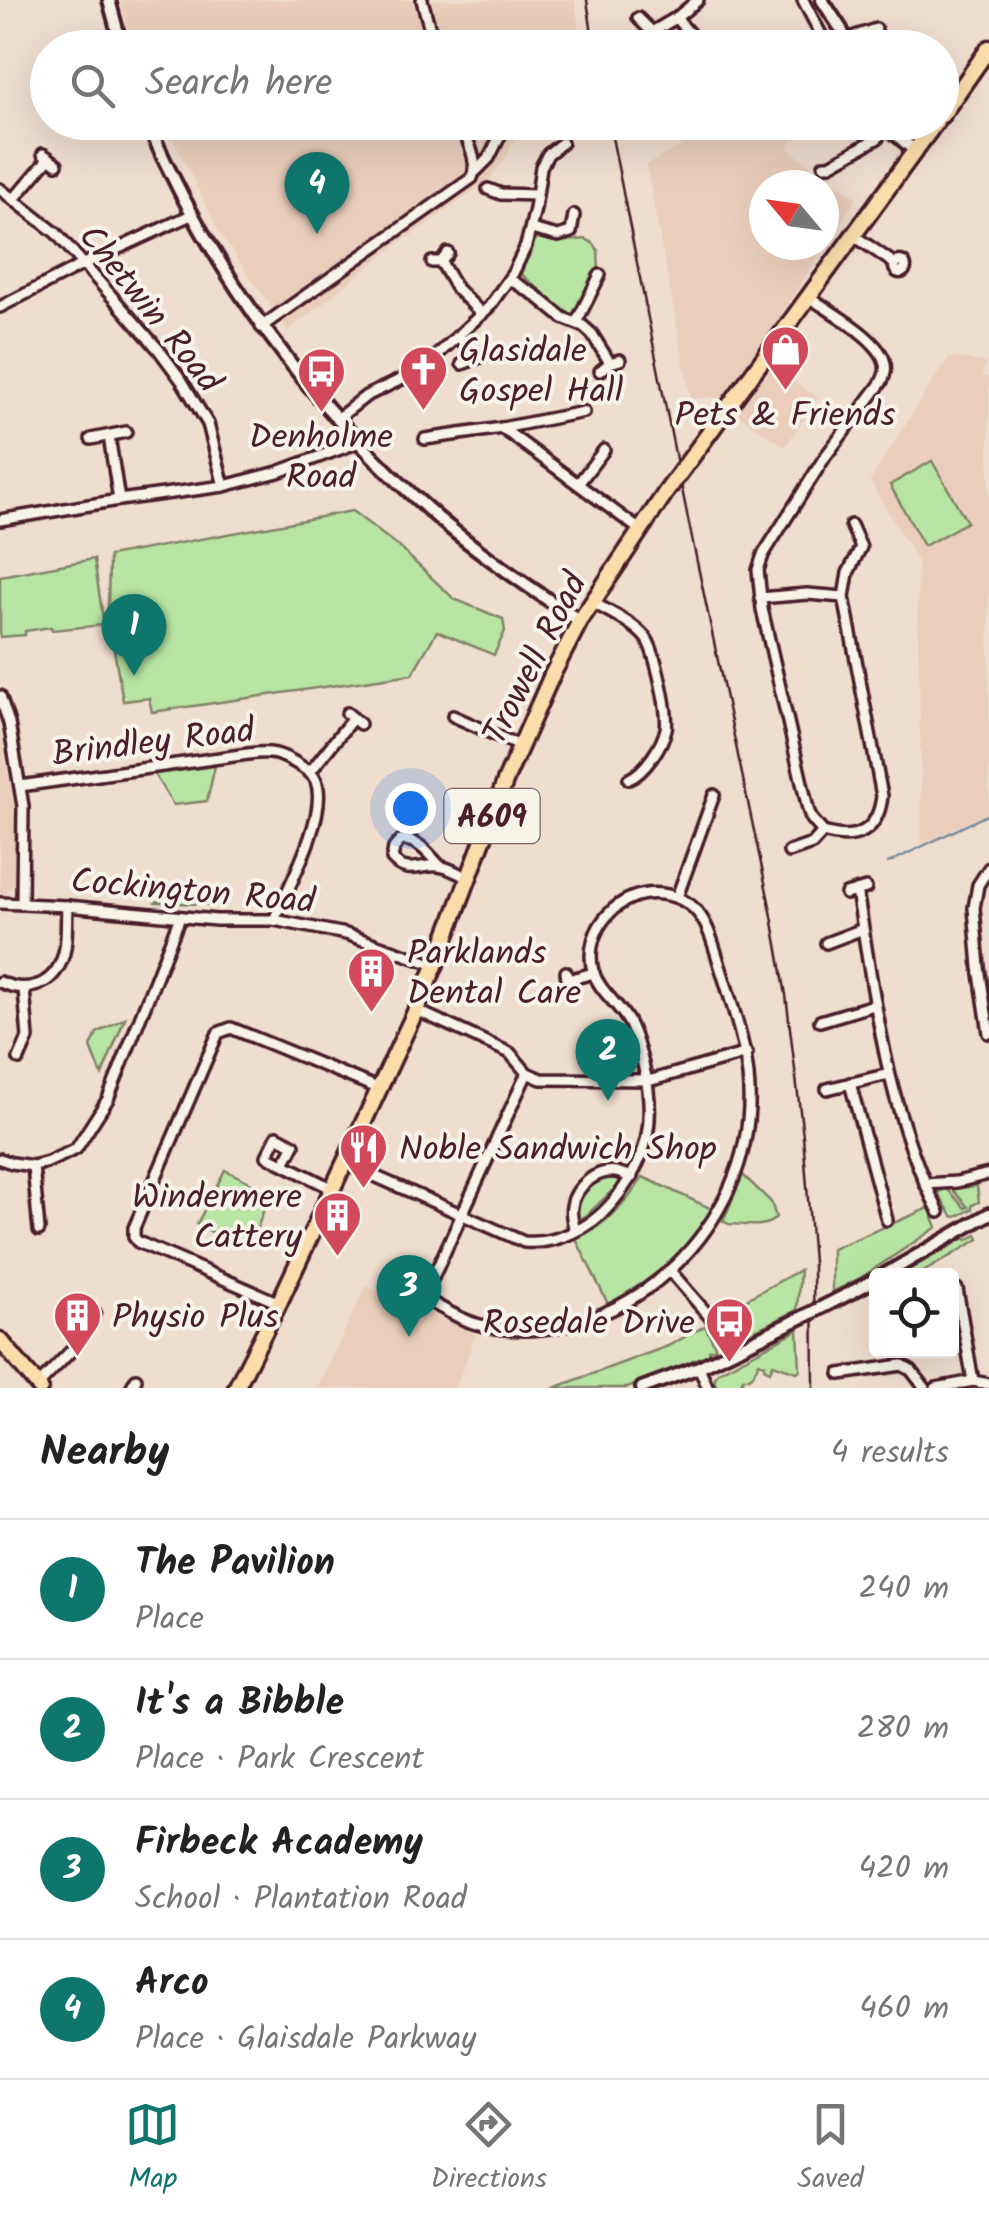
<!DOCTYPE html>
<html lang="en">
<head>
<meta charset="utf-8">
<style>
	body { margin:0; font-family:Kalam,sans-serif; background:#f6f6f6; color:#222 }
	.controls { position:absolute; right:30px; bottom:30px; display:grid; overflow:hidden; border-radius:10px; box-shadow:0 10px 40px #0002 }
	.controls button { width:90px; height:90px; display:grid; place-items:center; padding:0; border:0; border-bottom:2px solid #e0e0e0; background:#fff; color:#222; font:50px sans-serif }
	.compass { position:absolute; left:749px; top:170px; width:90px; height:90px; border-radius:50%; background:#fff; box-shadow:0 10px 40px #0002; rotate:299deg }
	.you { position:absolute; left:410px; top:808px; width:35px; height:35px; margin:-25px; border:8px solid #fff; border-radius:50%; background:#1a73e8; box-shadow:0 0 0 15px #1a73e833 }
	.badge { display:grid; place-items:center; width:65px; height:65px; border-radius:50%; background:#0f766e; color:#fff; font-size:32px; font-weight:700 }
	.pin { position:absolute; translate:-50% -82px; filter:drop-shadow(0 2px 5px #0008) }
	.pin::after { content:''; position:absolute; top:52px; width:35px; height:30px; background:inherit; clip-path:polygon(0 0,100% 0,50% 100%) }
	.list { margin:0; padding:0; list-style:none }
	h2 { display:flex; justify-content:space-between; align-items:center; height:130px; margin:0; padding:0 40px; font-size:42px }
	h2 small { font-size:32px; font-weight:400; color:#767676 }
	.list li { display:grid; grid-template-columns:65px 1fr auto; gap:30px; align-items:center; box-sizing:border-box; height:140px; padding:0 40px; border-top:2px solid #e0e0e0 }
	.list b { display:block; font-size:38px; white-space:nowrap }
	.list p { margin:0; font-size:32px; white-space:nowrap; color:#767676 }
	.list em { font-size:32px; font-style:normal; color:#767676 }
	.icon { flex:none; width:55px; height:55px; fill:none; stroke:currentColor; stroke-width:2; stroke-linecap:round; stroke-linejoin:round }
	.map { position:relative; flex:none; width:989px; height:1388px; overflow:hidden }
	.search { position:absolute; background:#fff; box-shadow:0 10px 40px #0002; left:30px; right:30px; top:30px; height:110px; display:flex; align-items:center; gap:25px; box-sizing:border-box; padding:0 35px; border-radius:55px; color:#767676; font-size:38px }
	.sheet { height:690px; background:#fff }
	nav { display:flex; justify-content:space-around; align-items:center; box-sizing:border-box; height:140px; border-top:2px solid #e0e0e0; background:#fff; font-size:28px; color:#767676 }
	nav a { display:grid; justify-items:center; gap:5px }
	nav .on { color:#0f766e }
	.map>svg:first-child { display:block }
	.built { fill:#eacebb; fill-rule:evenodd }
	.green { fill:#b8e5a3; stroke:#818267; stroke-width:2.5 }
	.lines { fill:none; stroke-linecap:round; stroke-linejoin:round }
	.stream { stroke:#71899f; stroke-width:2.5 }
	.minor-casing { stroke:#4a1f2b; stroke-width:16 }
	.tertiary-casing { stroke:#4a1f2b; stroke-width:18 }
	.primary-casing { stroke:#4a1f2b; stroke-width:21 }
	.minor { stroke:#f7f3e8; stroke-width:9 }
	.tertiary { stroke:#f7f3e8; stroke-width:10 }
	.primary { stroke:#faddab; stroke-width:14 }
	.rail { stroke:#4a1f2b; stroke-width:2.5 }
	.tertiary-bridge-casing { stroke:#4a1f2b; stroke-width:18; stroke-linecap:butt }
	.primary-bridge-casing { stroke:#4a1f2b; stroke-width:21; stroke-linecap:butt }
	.tertiary-bridge { stroke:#f7f3e8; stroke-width:10 }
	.primary-bridge { stroke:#faddab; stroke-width:14 }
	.labels { text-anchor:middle; stroke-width:8; stroke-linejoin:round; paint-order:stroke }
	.shield { fill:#f7f3e8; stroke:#7e5f64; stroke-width:2.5 }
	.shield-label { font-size:32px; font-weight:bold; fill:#4a1f2b }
	.street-label { font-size:35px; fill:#4a1f2b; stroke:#f7f3e8 }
	.poi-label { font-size:35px; fill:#4a1f2b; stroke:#f7f3e8; text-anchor:start }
</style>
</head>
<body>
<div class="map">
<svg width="989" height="1388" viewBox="0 0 989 1388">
	<rect width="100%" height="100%" fill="#efddce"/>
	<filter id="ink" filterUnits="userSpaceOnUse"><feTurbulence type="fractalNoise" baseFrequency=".01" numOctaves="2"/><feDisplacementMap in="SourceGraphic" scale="20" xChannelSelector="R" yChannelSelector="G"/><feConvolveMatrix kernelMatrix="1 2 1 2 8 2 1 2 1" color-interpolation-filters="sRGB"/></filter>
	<g filter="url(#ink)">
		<g class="built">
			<path d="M120 0H575L581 47H134Z"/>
			<path d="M166 123H535L516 136 507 156 488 181 386 253 288 331 220 234Z"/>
			<path d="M722 123H788L795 135 787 148 857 198 755 354 818 398 785 447 713 397 691 399 646 165ZM764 185H824V245H764Z"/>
			<path d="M957 357 986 363 982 376 989 378V812L922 844 917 561 870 481 941 368 950 358Z"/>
			<path d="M0 731 14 802 16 837 15 883 5 895 0 894Z"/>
			<path d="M366 1286 423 1314 434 1315 477 1335 469 1344 472 1346 455 1388H317Z"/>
		</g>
		<g class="green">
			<path d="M537 238 557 242 586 239 594 244 598 250 599 272 592 274C586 288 581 307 570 316L521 274 531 246Z"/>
			<path d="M932 461 967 522 924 546 890 485Z"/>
			<path d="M352 511 399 547 454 599 503 619 505 631 494 655 437 631 412 674 152 712 149 698 123 701 108 615 109 556Z"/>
			<path d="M94 559 104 625 52 630 51 627 25 631V635L0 637V576Z"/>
			<path d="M215 766 207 801 173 805 154 774Z"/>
			<path d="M185 885 197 886 216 905 157 902Z"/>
			<path d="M125 1018 102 1075 91 1047 97 1033Z"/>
			<path d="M225 1170 270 1192 251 1246 218 1231 216 1234 197 1224Z"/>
			<path d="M611 1174 621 1178 620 1183 587 1215 580 1219 575 1216C576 1194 591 1180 611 1174Z"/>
			<path d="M743 1175 771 1202 776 1217C767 1230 743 1224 729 1224L723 1221Z"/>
			<path d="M643 1177 712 1209C680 1258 658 1276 608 1304L576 1239C606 1225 626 1204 643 1177Z"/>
			<path d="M977 1186 979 1202 972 1205V1209L956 1217 952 1216 939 1195 940 1191 947 1189 965 1208 968 1207 952 1189Z"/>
			<path d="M929 1208 937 1227 862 1277 832 1292V1249Z"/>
			<path d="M977 1235 979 1239 918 1275H900L965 1238 967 1240Z"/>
			<path d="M800 1270 797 1310 722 1346 713 1331 725 1323 719 1314Z"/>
			<path d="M705 1326 716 1348 709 1350 710 1354 691 1361 692 1364 627 1388H554L668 1346Z"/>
			<path d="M798 1330 800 1370 797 1372 773 1364 770 1371 764 1368 765 1364 759 1362 753 1375 749 1378H743L740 1388H718C713 1382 714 1376 720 1371Z"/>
		</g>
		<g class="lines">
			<path class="stream" d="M888 863 989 814"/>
			<defs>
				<g id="minor">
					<path d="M422 0 435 48"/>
					<path d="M698 0 676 18 702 48"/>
					<path d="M803 0 828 48"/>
					<path d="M638 18 652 32"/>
					<path d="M846 39 876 29"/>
					<path d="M649 42 652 32 676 18"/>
					<path d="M43 154 57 164"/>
					<path d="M824 165H830L878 138 868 122"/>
					<path d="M476 171 489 158 504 128 510 122"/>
					<path d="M0 189 56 233 159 350 182 381 208 424 224 486"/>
					<path d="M488 189 501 194 536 195"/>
					<path d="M14 199 49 158"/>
					<path d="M531 229 558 236 571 232 574 215"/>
					<path d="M853 235 895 264"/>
					<circle cx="900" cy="267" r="5.5"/>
					<path d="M432 262H441L448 253"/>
					<path d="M441 262 456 288 482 314"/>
					<path d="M509 279 535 295 563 318 583 326 592 334 610 363"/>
					<path d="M809 297C829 311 876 337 884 360 887 369 885 375 881 383L825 457 763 555 758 570 762 609 808 809 811 818 823 832C856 842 878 832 882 796L844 597 848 573 861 547 851 525"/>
					<path d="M0 307 82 265 191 215"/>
					<path d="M576 323 600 275"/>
					<path d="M261 327 472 178C480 161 466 139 460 122"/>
					<path d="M459 336 473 359"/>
					<path d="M462 364 483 356"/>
					<path d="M600 371 610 363 620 360"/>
					<path d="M337 419 366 396 421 370 489 307 513 273 526 246 535 209 541 167 548 154 562 143"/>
					<path d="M502 428 640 530"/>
					<path d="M109 436 119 500"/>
					<path d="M91 439 126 432"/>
					<path d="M425 439 502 428 584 412"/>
					<path d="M578 484 604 450"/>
					<path d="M0 520 119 500 224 486 278 472 359 442"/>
					<path d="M760 598 807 594 844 597"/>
					<path d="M592 602C609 612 632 622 645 637 655 648 669 714 666 729 662 746 645 772 629 779"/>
					<path d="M0 696 9 723 23 806 22 904"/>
					<path d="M347 713 360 724"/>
					<path d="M453 716 520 746"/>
					<path d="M310 772 353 718"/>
					<path d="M20 786 248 754C271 751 280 753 299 765 306 770 313 773 316 781 329 814 288 888 274 920"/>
					<path d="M789 852 812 844 823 832"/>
					<path d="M439 865C428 853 418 839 401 840L394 848 392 859C409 878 424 861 443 867 451 869 460 874 468 878"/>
					<path d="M989 868 978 885 974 908 979 967 989 1033"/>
					<path d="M857 891C875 1000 887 1112 939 1212"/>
					<path d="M846 894 866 888"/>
					<path d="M677 897 714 795"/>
					<path d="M0 903 67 906 216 920H274L346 934 435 965"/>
					<path d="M826 943 863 929"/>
					<path d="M566 972 568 987"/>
					<path d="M567 980 594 973"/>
					<path d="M0 982C23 993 50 988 61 962 68 947 66 923 67 906"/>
					<path d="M416 1010 510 1053 527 1073 541 1079 652 1080 747 1053"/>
					<path d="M820 1021 874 1005"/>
					<path d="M19 1059 28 1038 24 989"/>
					<path d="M850 1083 887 1220"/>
					<path d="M827 1089 889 1074"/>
					<path d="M0 1159 12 1163 33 1166 48 1162 76 1149 108 1099 180 917"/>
					<path d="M345 1163 524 1242C555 1245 591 1228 611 1204 649 1160 657 1119 643 1064 639 1049 635 1033 628 1021 618 1003 599 991 593 971 582 930 620 888 662 894 706 900 710 936 722 972 737 1021 754 1067 748 1120 735 1246 608 1355 480 1325 460 1320 442 1308 425 1299"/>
					<path d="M284 1164 294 1145 277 1136 267 1156 333 1189"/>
					<path d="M33 1166 39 1230"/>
					<path d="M925 1184 957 1182 989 1174"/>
					<path d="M575 1231C573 1223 570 1214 572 1206 575 1187 597 1169 616 1172 617 1172 631 1177 632 1177"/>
					<path d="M671 1272 716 1324"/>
					<path d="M957 1289 973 1381"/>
					<path d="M279 1303 138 1242 134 1237V1228L218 1033 231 1028 380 1089"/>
					<path d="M419 1308 527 1073"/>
					<path d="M699 1367 708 1388"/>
					<path d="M840 1374 902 1365 911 1370 925 1388"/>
					<path d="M37 1386 71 1351 95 1312"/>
					<path d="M131 1388 136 1379"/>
					<path d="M936 1388 973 1381 989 1384"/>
				</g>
				<g id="tertiary">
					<path d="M109 0 122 48"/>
					<path d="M822 0 841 29 849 48"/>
					<path d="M147 122C213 275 313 409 438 518 483 556 531 589 580 621"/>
					<path d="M886 122 893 132 915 151"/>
					<path d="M882 1276 989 1214"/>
					<path d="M852 1292 876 1279"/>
					<path d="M642 1388 699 1367 807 1315"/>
				</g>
				<g id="primary">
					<path d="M942 115 989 48"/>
					<path d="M696 451 936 122"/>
					<path d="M0 1340 40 1388"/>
					<path d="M236 1388 279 1303 416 1010 438 959 506 779 552 675 580 621 666 492"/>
				</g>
			</defs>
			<use href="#minor" class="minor-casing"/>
			<use href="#tertiary" class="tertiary-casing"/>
			<use href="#primary" class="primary-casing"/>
			<use href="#minor" class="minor"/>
			<use href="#tertiary" class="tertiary"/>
			<use href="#primary" class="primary"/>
			<g class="rail">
				<path d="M587 0 594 48"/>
				<path d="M609 122 689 524 771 911 786 995 803 1136 813 1262 814 1388"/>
			</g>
			<defs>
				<path id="tertiary-bridge" d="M807 1315 852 1292"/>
				<path id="primary-bridge" d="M666 492 696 451"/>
			</defs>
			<use href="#tertiary-bridge" class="tertiary-bridge-casing"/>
			<use href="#primary-bridge" class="primary-bridge-casing"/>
			<use href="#tertiary-bridge" class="tertiary-bridge"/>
			<use href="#primary-bridge" class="primary-bridge"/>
		</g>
	</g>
	<defs>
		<symbol id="shop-pin" viewBox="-11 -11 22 30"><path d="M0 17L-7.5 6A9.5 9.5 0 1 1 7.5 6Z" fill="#d1495b" stroke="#f7f3e8"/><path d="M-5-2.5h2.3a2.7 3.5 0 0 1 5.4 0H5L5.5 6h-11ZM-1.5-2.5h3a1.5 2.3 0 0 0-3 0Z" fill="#fff"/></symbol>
		<symbol id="church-pin" viewBox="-11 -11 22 30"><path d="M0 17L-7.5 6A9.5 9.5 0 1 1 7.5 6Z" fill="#d1495b" stroke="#f7f3e8"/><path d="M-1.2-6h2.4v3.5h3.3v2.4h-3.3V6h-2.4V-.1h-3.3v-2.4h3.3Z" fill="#fff"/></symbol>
		<symbol id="bus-pin" viewBox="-11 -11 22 30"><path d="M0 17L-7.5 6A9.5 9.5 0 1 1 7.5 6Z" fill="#d1495b" stroke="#f7f3e8"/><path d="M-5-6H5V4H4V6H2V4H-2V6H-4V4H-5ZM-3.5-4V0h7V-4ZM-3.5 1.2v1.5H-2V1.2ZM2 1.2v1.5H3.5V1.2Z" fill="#fff"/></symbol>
		<symbol id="building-pin" viewBox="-11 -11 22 30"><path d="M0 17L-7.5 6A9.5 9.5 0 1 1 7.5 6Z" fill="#d1495b" stroke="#f7f3e8"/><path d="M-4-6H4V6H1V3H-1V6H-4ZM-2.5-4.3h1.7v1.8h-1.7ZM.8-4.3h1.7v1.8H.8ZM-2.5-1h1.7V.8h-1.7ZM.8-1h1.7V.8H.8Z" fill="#fff"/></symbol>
		<symbol id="restaurant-pin" viewBox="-11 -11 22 30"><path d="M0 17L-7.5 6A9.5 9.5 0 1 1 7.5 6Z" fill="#d1495b" stroke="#f7f3e8"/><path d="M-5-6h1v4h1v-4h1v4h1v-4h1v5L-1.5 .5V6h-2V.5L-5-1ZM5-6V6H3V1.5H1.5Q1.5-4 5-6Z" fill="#fff"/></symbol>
	</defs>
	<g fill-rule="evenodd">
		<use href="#shop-pin" x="758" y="322" width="55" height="75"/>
		<use href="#church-pin" x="396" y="342" width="55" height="75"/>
		<use href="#bus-pin" x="294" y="344" width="55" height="75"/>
		<use href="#building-pin" x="344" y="944" width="55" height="75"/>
		<use href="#restaurant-pin" x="336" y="1120" width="55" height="75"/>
		<use href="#building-pin" x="310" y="1188" width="55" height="75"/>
		<use href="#building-pin" x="50" y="1288" width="55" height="75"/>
		<use href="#bus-pin" x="702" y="1294" width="55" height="75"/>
	</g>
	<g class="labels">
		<rect class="shield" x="444.5" y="789" width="95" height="54" rx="8"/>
		<g class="shield-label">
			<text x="492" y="827">A609</text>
		</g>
		<g class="street-label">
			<text transform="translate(151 308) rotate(51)" y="12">Chetwin Road</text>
			<text transform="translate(534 658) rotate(-63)" y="12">Trowell Road</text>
			<text transform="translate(153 741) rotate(-7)" y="12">Brindley Road</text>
			<text transform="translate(193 890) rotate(5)" y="12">Cockington Road</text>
		</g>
		<g class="poi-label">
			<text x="459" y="362">Glasidale<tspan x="459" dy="40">Gospel Hall</tspan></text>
			<text x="785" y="426" text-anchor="middle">Pets &amp; Friends</text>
			<text x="321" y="448" text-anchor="middle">Denholme<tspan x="321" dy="40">Road</tspan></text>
			<text x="407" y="964">Parklands<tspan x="407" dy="40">Dental Care</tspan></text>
			<text x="399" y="1160">Noble Sandwich Shop</text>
			<text x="302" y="1208" text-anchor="end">Windermere<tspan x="302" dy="40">Cattery</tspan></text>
			<text x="112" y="1328">Physio Plus</text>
			<text x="695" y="1334" text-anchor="end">Rosedale Drive</text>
		</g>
	</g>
</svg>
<div class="controls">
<button><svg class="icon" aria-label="locate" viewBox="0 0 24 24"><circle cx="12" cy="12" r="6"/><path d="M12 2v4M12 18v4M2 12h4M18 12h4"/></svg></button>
</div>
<svg class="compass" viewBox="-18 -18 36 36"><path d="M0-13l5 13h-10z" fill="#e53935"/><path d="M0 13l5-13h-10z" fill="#767676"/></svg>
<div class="you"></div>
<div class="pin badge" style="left:134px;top:676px">1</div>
<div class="pin badge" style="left:608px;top:1101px">2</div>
<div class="pin badge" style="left:409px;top:1337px">3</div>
<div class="pin badge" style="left:317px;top:234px">4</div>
<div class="search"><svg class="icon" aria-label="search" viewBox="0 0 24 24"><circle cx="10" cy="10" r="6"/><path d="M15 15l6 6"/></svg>Search here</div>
</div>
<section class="sheet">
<h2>Nearby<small>4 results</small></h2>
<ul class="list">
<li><span class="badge">1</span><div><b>The Pavilion</b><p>Place</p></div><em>240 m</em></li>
<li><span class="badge">2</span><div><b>It's a Bibble</b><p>Place · Park Crescent</p></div><em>280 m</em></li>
<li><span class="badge">3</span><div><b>Firbeck Academy</b><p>School · Plantation Road</p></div><em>420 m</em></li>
<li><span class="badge">4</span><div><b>Arco</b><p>Place · Glaisdale Parkway</p></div><em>460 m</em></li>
</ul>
</section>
<nav>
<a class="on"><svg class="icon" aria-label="map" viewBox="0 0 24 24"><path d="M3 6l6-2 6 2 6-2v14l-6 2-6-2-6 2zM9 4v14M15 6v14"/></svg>Map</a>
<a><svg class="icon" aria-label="directions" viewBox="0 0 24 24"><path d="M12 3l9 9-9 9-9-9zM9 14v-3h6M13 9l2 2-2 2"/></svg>Directions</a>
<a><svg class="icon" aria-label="saved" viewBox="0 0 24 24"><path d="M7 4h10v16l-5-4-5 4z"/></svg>Saved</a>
</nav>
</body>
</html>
